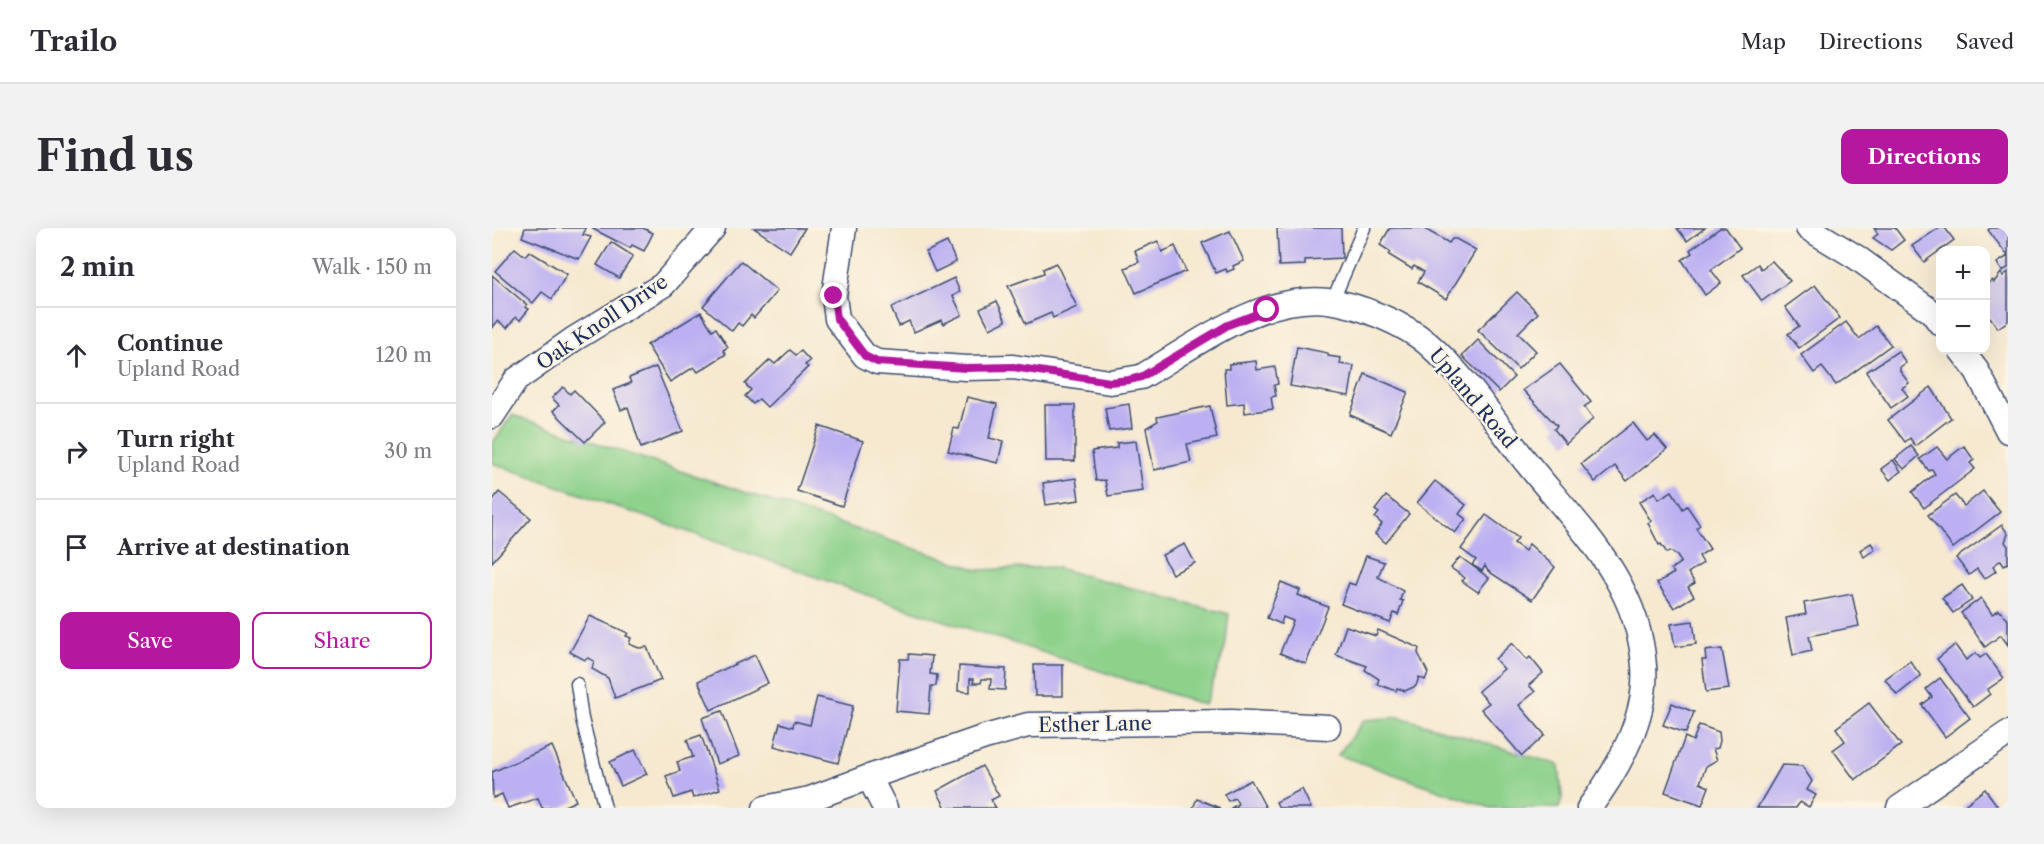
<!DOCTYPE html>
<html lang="en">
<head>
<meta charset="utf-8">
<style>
	body { margin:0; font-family:"Libre Caslon Text",serif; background:#f2f2f3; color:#2b2b33 }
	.controls { position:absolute; right:18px; top:18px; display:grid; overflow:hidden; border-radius:12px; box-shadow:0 6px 24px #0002 }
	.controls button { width:54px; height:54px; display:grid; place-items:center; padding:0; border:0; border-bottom:2px solid #e1e1e2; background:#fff; color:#2b2b33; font:30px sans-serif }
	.stop { position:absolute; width:18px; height:18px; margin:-14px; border:4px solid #b5179e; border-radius:50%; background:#fff }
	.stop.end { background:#b5179e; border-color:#fff; box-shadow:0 2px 6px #0008 }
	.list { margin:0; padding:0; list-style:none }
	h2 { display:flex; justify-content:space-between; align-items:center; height:78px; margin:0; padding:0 24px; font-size:26px }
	h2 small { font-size:20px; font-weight:400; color:#7c7c81 }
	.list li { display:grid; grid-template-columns:39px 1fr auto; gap:18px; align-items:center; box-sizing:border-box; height:96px; padding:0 24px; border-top:2px solid #e1e1e2 }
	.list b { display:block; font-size:22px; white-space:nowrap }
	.list p { margin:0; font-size:20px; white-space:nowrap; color:#7c7c81 }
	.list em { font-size:20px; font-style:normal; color:#7c7c81 }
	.actions { display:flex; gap:12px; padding:18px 24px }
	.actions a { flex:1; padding:14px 0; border:2px solid #b5179e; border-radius:12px; text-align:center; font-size:21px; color:#b5179e }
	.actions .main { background:#b5179e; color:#fff }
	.icon { flex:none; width:33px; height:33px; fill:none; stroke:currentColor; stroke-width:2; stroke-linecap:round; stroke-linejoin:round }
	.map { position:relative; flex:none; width:1516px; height:580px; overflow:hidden; border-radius:12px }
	header { display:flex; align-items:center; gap:36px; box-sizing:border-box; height:84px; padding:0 30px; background:#fff; border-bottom:2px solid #e1e1e2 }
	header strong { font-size:28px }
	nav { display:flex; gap:33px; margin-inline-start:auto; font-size:21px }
	.intro { display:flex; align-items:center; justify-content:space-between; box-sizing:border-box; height:144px; padding:0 36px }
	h1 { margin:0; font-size:42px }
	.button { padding:15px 27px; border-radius:12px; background:#b5179e; color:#fff; font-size:21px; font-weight:700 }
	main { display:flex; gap:36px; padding:0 36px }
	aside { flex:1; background:#fff; border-radius:12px; box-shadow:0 6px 24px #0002 }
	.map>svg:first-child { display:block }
	.green { fill:#8dd18b; stroke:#548074; stroke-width:1.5 }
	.building { fill:#bcb0f2 }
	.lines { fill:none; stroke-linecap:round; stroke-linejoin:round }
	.service-casing { stroke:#3c4b6f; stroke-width:15 }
	.minor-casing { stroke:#3c4b6f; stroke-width:27 }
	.service { stroke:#fff; stroke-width:12 }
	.minor { stroke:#fff; stroke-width:24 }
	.route { stroke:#b5179e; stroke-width:8 }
	.labels { text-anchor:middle; stroke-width:4.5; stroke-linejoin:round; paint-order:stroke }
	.street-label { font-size:20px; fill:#1b2f5e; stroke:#fcf5e5 }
</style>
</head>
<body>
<header>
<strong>Trailo</strong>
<nav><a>Map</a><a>Directions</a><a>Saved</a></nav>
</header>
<div class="intro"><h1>Find us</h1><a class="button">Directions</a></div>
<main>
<aside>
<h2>2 min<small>Walk · 150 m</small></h2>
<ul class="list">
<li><svg class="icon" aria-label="ahead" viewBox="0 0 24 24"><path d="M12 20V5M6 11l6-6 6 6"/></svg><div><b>Continue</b><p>Upland Road</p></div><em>120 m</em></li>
<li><svg class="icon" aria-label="right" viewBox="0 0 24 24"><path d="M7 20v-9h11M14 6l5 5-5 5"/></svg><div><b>Turn right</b><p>Upland Road</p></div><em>30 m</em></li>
<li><svg class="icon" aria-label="arrive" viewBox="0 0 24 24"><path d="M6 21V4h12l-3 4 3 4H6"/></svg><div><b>Arrive at destination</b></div></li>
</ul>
<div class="actions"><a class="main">Save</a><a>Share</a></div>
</aside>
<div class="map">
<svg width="1516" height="580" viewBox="0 0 1516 580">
	<rect width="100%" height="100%" fill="#fcf5e5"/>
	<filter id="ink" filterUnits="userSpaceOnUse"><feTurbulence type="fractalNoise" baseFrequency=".0167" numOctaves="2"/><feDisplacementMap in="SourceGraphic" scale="12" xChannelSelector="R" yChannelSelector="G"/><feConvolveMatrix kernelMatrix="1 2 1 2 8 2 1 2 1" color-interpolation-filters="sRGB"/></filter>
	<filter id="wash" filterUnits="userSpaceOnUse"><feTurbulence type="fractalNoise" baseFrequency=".008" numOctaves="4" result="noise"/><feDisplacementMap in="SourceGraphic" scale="24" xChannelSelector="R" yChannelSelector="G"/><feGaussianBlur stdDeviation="1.35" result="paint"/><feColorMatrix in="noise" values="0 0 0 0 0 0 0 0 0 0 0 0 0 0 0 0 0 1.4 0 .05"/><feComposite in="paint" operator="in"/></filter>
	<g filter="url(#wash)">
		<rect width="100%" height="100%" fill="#f6e9d0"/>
		<g class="green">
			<path d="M20 187 487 342 561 339 737 386 733 420 713 477 404 377 0 235V216Z"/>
			<path d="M908 489 1067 537 1070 570 1067 580H999L846 527 872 492Z"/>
		</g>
		<g id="blocks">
			<g class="building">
				<path d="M33 0H94L91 7 99 9 87 31 30 9Z"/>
				<path d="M99 0H151L161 5 152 23 140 17 138 20Z"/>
				<path d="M262 0H313L298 24Z"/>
				<path d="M785 0H849L850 30 813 32V37L787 38Z"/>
				<path d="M898 0H931L957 15 960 11H964L984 22 954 71 926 54 932 44 922 38 920 41 897 27 899 24 888 17Z"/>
				<path d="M1185 0H1213L1195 13Z"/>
				<path d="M1228 0H1234L1248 20 1219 42 1229 55 1213 67 1190 32 1200 25 1198 22Z"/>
				<path d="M1382 0H1403L1412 12 1399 22 1381 10 1386 6Z"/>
				<path d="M1447 0H1453L1462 12 1432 34 1420 18Z"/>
				<path d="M1499 0H1516V40L1510 43 1505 35 1516 28 1496 2Z"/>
				<path d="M738 3 752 33 741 38 742 41 735 44 734 41 724 45 710 15Z"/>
				<path d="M666 13 670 24 683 18 694 43 644 65 633 40 647 34 643 23Z"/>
				<path d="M119 14 141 28 127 50 105 37Z"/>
				<path d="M455 14 464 34 443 44 434 24Z"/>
				<path d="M23 20 33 28 37 23 75 46 60 71 50 64 41 75 3 43Z"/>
				<path d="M249 33 285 63 262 90 259 87 250 98 246 95 240 103 211 78Z"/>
				<path d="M1280 33 1298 53 1270 73 1251 47 1266 36 1269 41Z"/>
				<path d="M564 35 585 79 561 90 559 85 534 96 516 58 552 45 551 41Z"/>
				<path d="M1516 44V93L1506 100 1494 84V57L1500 52 1502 54 1509 45 1511 48Z"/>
				<path d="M0 47 35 77 33 79 37 81 28 92 24 89 15 100 6 93 0 100Z"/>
				<path d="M462 50 468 64 461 68 470 87 451 96 449 92 422 104 417 93 407 98 399 80Z"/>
				<path d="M1323 57 1348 90 1307 120 1296 106 1307 98 1293 79Z"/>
				<path d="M1025 64 1046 85 1026 105 1044 123 1026 141 986 102Z"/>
				<path d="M505 73 514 93 498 101 488 81Z"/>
				<path d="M209 84 220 102 224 100 236 119 231 122 234 126 206 144 202 139 178 154 155 117Z"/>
				<path d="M1354 94 1367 111 1384 98 1399 117 1344 157 1330 139 1322 145 1309 127Z"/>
				<path d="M986 112 1022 149 1007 164 970 128Z"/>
				<path d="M805 119 836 125V128L849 130 848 136 862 138 857 168 798 158Z"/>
				<path d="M298 122 304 127 309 123 318 133 313 137 316 139 275 179 267 171 261 176 253 168 259 162 253 156 278 132 283 136Z"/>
				<path d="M1406 123 1414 135 1408 139V143L1417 155 1410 160 1416 168 1399 180 1374 144Z"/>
				<path d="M764 133 765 142 783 139 786 156 782 157 784 168 779 169 781 181 753 185 752 175 735 177 732 141H737V136Z"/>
				<path d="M1068 136 1099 174 1092 179 1101 191 1074 216 1062 201 1065 198 1031 162Z"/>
				<path d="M164 139 191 203 149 220 136 179 129 182 121 162 139 155 137 150Z"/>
				<path d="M873 146 916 164 899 205 858 187Z"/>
				<path d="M71 159 78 166 82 162 113 194 93 214 61 183 67 177 60 170Z"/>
				<path d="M1439 159 1459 190 1423 218 1418 210 1413 214 1396 192Z"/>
				<path d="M475 169 505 176 497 210 511 213 506 235 456 223 462 200 467 201Z"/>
				<path d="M637 176 640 200 617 203 613 180Z"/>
				<path d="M553 177H583V233H554Z"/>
				<path d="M718 178 725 210 695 216 699 234 662 242 654 200 666 193 665 189Z"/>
				<path d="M1141 195 1155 213 1163 207 1175 221 1135 253 1123 238 1103 254 1089 236Z"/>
				<path d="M327 198 371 213 350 278 305 263Z"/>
				<path d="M644 213 651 263 616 268 613 252 604 253 600 223 625 220V215Z"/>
				<path d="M1419 218 1427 228 1412 241 1403 231Z"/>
				<path d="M1472 218 1482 232 1478 235 1483 241 1432 280 1420 264 1443 246 1440 241 1437 243 1428 231 1445 219 1455 231Z"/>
				<path d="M1401 232 1409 243 1398 252 1389 241Z"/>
				<path d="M584 250 587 272 554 277 551 255Z"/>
				<path d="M943 253 974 277 967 286 974 291 963 305 925 275Z"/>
				<path d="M1180 263 1191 281 1195 278 1208 297 1204 300 1218 321 1207 328 1211 335 1196 345 1203 355 1196 359 1202 368 1182 380 1165 355 1182 345 1179 341 1189 334 1185 328 1178 323 1175 325 1169 316 1167 317 1156 295 1159 293 1147 274 1163 264 1167 271Z"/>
				<path d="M1491 263 1508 284 1461 320 1436 287 1463 267 1472 278Z"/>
				<path d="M7 264 39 290 0 334V273Z"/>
				<path d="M894 268 917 286 894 315 883 306 890 296 883 290 887 285 883 282Z"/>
				<path d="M994 287 1026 310 1022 315 1033 323 1037 316 1063 339 1040 372 996 343 993 338 990 343 980 337 984 332 969 321Z"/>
				<path d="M1510 297 1516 306 1513 314 1516 318V335L1512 337 1509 332 1501 338 1504 343 1492 351 1485 341 1477 347 1464 330Z"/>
				<path d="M1379 315 1383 321 1372 329 1368 322Z"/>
				<path d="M693 316 703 335 680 346 670 327Z"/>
				<path d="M874 328 892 334 886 349 911 363 908 372 911 373 906 387 902 385 898 395 849 376 857 355 863 357Z"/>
				<path d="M968 329 997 350 986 364 970 353 973 350 959 340Z"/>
				<path d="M789 354 808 362 806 367 836 379 814 436 788 425 801 393 791 389 789 396 775 390Z"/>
				<path d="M1470 357 1480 372 1461 385 1450 370Z"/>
				<path d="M1360 366 1367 398 1317 408 1320 423 1301 427 1294 390 1314 386 1312 375Z"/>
				<path d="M1489 370 1500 386 1507 382 1516 392V417L1509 407 1493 419 1469 385Z"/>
				<path d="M98 388 136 405 134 408 139 410 137 416 147 420 155 419 169 452 123 470 116 450 100 441 102 433 96 430 93 432 78 424Z"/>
				<path d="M1201 393 1204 416 1183 419 1179 396Z"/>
				<path d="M854 398 884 408 886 402 927 420 926 425 936 445 933 452 927 449 924 458 913 463 905 460 904 463 885 456 887 451 873 442 875 438 844 427Z"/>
				<path d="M1020 415 1035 432 1038 429 1051 445 1037 457 1043 464 1027 477 1053 507 1030 528 989 481 997 475 986 463 1012 441 1003 431Z"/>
				<path d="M1463 417 1474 432 1484 425 1488 430 1494 426 1512 450 1495 462 1498 466 1481 479 1445 431Z"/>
				<path d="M1230 421 1237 461 1214 464 1210 432H1214L1213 423Z"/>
				<path d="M417 426 440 428 438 446 445 447 444 458H439L437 486 404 483 408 431H416Z"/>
				<path d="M263 427 276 455 219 482 206 453Z"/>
				<path d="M1418 433 1429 448 1405 467 1393 451Z"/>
				<path d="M542 437H571V468H543Z"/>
				<path d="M467 438 514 441 513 462 498 461 499 451H490L489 455H481L482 451H478V464L466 463Z"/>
				<path d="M1448 450 1478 490 1453 509 1430 477 1440 469 1434 461Z"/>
				<path d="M325 469 361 478 346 535 282 518 288 495 301 499 302 493 318 497Z"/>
				<path d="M1180 475 1202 484 1194 505 1171 497Z"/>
				<path d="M1377 475 1409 517 1363 552 1341 522 1353 513 1344 500Z"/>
				<path d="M230 483 247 528 225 536 210 490Z"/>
				<path d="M1207 497 1227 504 1228 513 1226 520 1221 521 1225 532 1214 538 1208 555 1217 559 1210 577 1173 564 1193 509 1201 513Z"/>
				<path d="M209 507 228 561 201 570 199 564 182 570 174 548 188 543 185 534 201 529 195 512Z"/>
				<path d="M60 518 84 573 68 580H50L46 570 16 580 10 566 1 570 0 544Z"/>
				<path d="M143 522 155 546 129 558 118 534Z"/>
				<path d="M1290 537 1310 538 1320 553 1315 562 1324 567 1317 579 1308 574 1304 580H1265Z"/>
				<path d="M490 538 507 568 499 572 504 580H454L445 563Z"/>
				<path d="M759 552 774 580H739L746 576 743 570 736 573 732 566Z"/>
				<path d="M810 561 819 580H787L784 574Z"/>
				<path d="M1493 561 1507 580H1469Z"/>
				<path d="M705 571 728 580H701Z"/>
			</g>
		</g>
	</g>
	<g filter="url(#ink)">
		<use href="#blocks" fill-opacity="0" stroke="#3c4b6f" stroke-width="1.5"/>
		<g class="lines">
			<defs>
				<g id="service">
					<path d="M840 74 872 0"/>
					<path d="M85 456 90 491 113 580"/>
				</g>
				<g id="minor">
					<path d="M352 0 342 68 345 91 373 128 385 134 474 140 521 139 618 154 649 149C704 117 768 66 836 73 865 76 913 96 935 115 973 148 1001 191 1031 230 1082 295 1146 350 1152 438 1156 488 1126 542 1097 580"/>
					<path d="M1316 0 1364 29 1440 84 1448 95"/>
					<path d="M1469 122 1485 143 1516 203"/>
					<path d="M0 188 24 152 82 111 171 57 221 0"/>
					<path d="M377 549 493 509 536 497 740 494 836 499"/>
					<path d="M273 580 318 571 377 549 393 580"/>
					<path d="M1407 580 1516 505"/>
				</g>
			</defs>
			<use href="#service" class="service-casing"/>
			<use href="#minor" class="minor-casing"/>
			<use href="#service" class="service"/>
			<use href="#minor" class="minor"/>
		</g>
	</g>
	<g class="lines" filter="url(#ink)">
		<path class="route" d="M342 68 345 91 373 128 385 134 474 140 521 139 618 154 637 152 649 149 736 97 775 82"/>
	</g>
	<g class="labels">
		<g class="street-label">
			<text transform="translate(110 94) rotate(-34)" y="7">Oak Knoll Drive</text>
			<text transform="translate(981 170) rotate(50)" y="7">Upland Road</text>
			<text transform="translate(603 496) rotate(-1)" y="7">Esther Lane</text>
		</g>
	</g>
</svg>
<div class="controls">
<button>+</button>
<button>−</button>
</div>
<div class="stop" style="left:775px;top:82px"></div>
<div class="stop end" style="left:342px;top:68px"></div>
</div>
</main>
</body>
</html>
